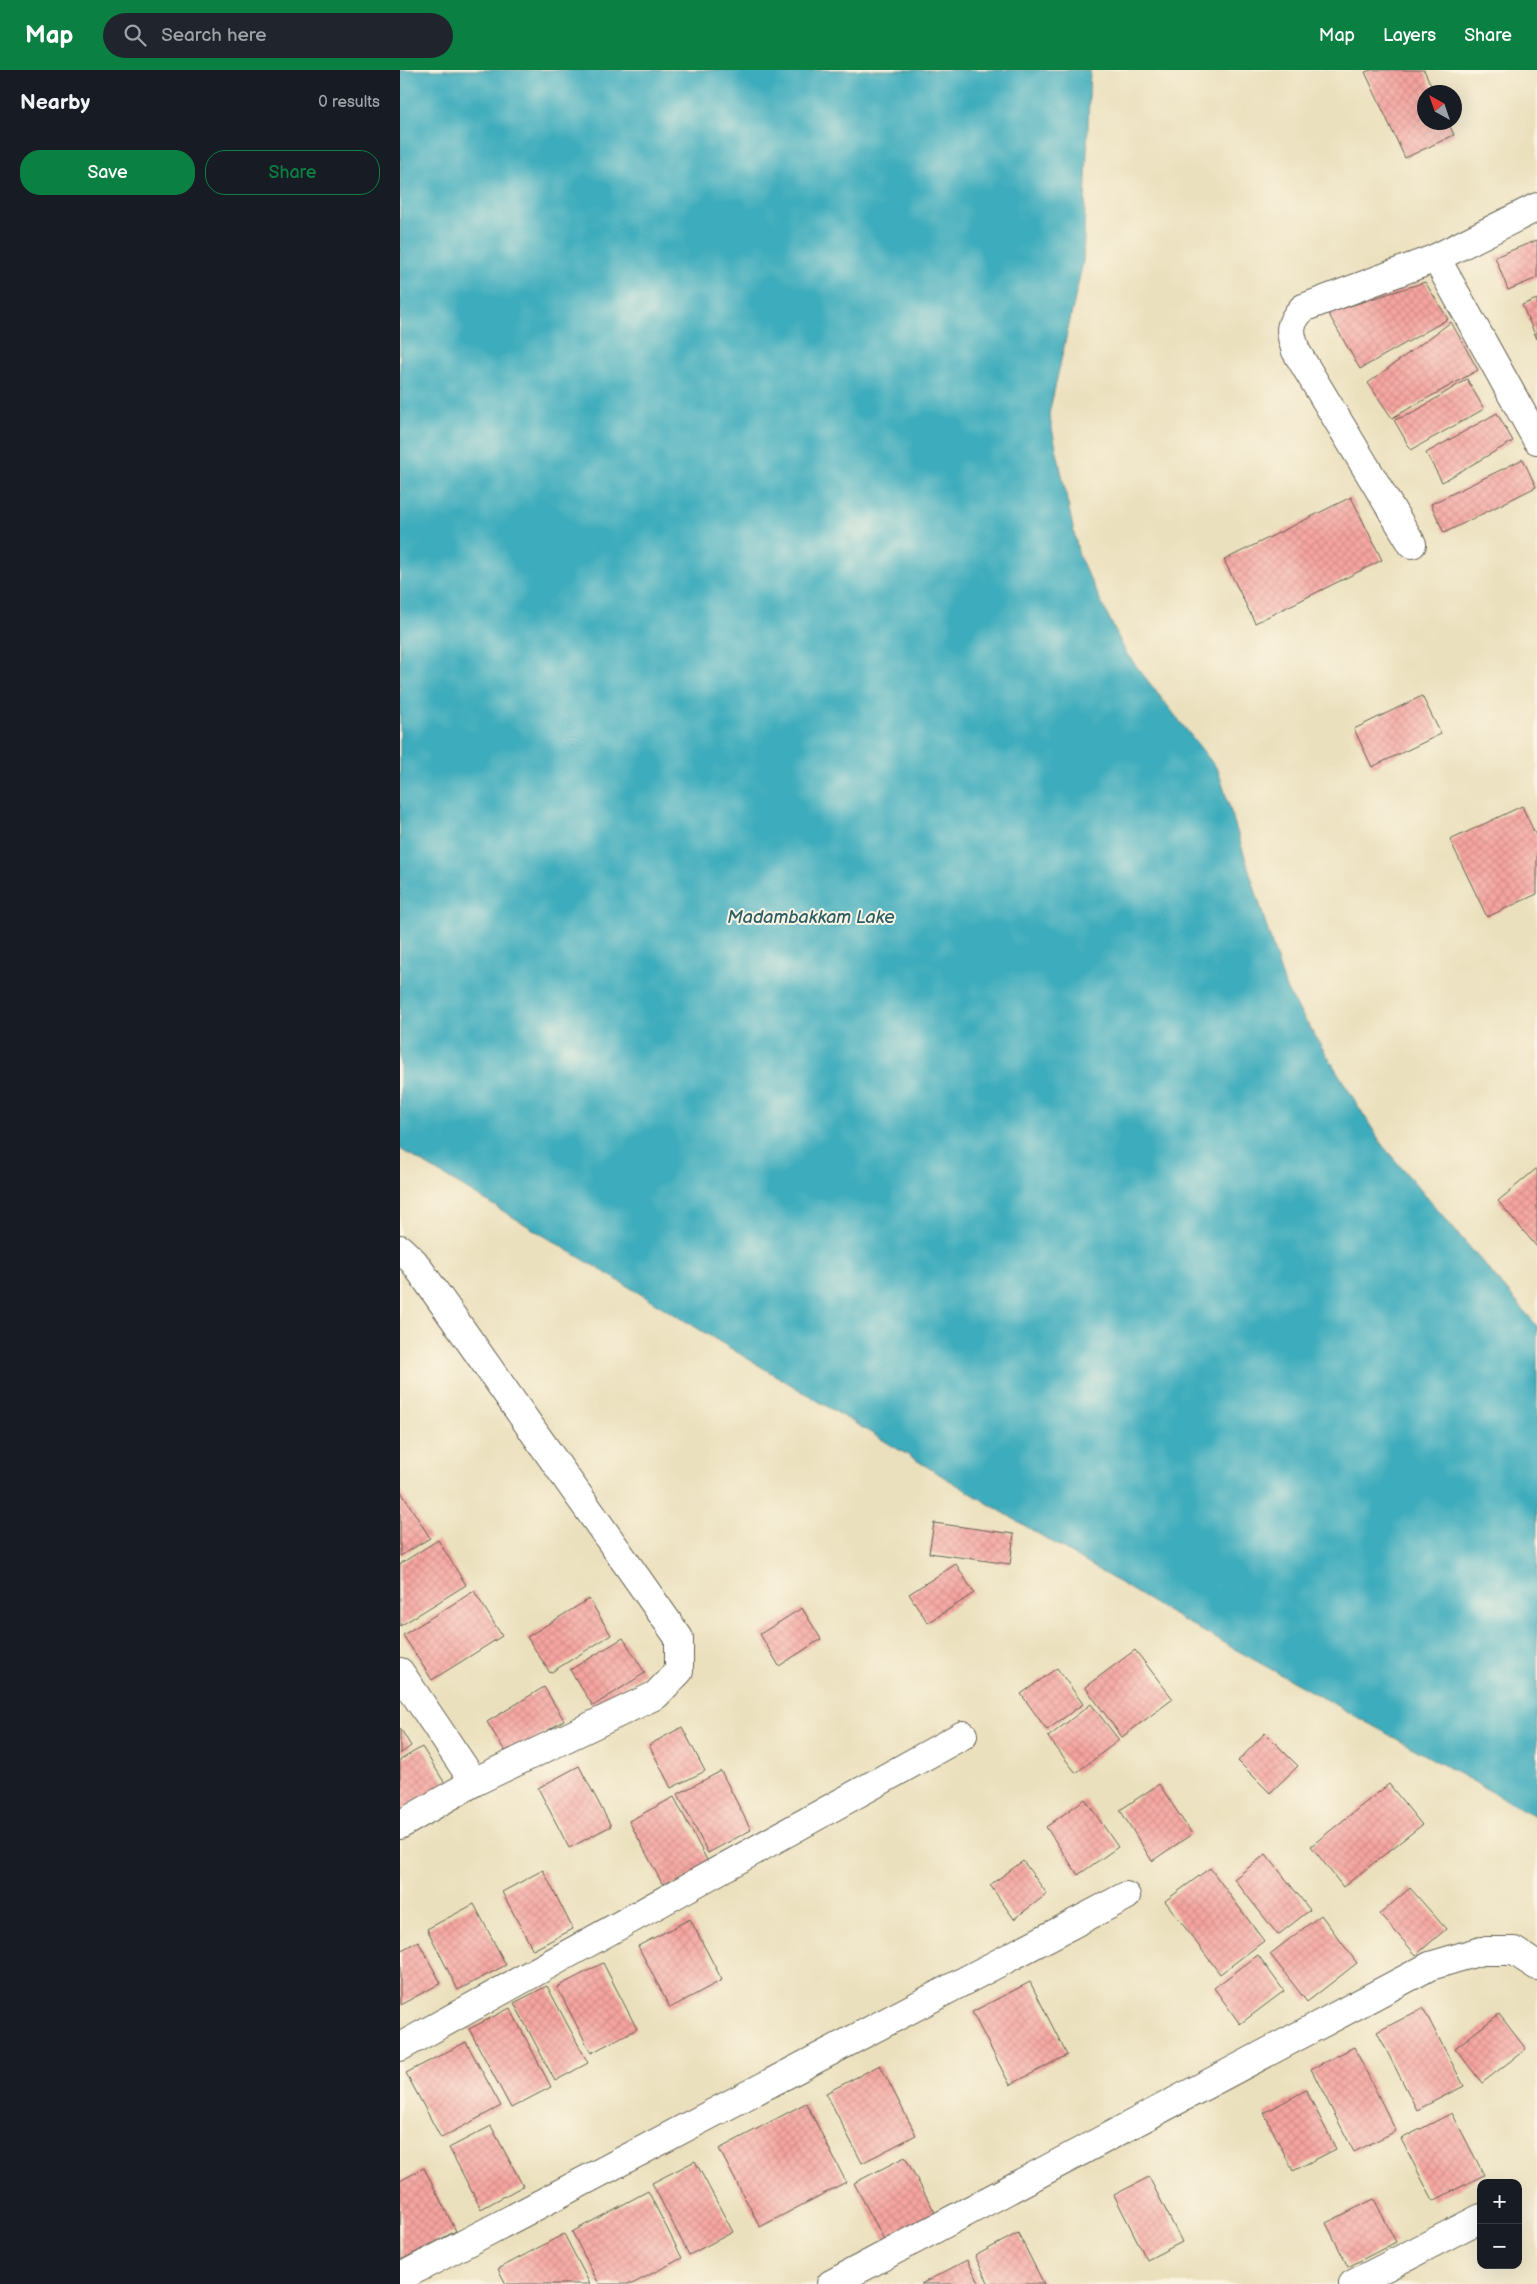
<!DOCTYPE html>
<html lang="en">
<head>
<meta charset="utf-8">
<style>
	body { margin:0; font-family:"Balsamiq Sans",sans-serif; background:#20242c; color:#f1f3f6 }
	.controls { position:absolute; right:15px; bottom:15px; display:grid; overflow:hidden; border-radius:10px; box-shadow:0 5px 20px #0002 }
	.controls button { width:45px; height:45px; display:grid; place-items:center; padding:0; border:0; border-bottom:1px solid #363941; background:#171b24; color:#f1f3f6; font:25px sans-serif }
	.compass { position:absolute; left:1017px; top:15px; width:45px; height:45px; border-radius:50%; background:#171b24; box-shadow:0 5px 20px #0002; rotate:320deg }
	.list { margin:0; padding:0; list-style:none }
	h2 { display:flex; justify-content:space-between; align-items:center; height:65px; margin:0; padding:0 20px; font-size:21px }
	h2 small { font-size:16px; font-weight:400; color:#9ea1a6 }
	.actions { display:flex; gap:10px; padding:15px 20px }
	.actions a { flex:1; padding:11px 0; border:1px solid #0b8043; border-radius:20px; text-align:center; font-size:18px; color:#0b8043 }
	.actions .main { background:#0b8043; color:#fff }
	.icon { flex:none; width:28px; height:28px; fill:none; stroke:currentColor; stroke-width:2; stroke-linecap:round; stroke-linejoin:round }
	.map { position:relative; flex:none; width:1137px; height:2214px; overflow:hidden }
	header { display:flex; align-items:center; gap:30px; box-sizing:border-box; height:70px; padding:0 25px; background:#0b8043; color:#fff }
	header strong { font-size:24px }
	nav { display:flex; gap:28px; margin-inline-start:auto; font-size:18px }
	.search { width:350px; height:45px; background:#20242c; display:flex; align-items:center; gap:12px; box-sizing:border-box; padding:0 18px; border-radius:28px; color:#9ea1a6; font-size:19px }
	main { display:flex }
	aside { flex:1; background:#171b24 }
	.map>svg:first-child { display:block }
	.water { fill:#3eacbc; stroke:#2d646c }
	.building { fill:url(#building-cross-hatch) }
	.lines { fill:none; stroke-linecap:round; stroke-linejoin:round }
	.minor-casing { stroke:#646154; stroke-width:30 }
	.minor { stroke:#fff; stroke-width:28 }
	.labels { text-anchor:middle; stroke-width:4; stroke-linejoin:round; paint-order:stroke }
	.water-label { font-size:18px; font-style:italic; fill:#2b5d64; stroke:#fcf5e5 }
</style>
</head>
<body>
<header>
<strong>Map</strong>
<div class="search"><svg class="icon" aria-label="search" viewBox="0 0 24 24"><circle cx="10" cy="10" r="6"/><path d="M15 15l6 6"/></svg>Search here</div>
<nav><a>Map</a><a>Layers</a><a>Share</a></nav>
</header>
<main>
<aside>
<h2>Nearby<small>0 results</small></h2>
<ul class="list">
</ul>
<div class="actions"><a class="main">Save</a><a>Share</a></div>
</aside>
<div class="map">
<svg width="1137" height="2214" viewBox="0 0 1137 2214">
	<defs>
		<pattern id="building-cross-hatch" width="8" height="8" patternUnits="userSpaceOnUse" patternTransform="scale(1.25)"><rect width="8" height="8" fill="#f6a4a0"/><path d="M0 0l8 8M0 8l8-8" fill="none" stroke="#d28d89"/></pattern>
	</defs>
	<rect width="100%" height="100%" fill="#fcf5e5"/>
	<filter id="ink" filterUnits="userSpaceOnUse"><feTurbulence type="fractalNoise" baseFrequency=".02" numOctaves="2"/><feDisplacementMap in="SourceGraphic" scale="10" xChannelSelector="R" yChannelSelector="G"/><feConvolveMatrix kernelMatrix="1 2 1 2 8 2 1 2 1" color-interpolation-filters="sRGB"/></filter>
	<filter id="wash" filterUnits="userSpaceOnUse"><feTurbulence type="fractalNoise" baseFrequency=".0096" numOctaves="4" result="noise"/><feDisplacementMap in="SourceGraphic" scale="20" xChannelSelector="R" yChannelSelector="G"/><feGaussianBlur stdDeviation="1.12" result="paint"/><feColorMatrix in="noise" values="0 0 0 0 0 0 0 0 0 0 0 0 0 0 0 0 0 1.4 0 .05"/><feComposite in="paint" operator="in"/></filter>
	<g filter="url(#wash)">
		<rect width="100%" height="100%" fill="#ebe0bd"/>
		<path class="water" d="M0 0H690L683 192 649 344 679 486 726 583 818 700 886 919 983 1076 1137 1256V1747L768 1542 0 1079Z"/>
		<g id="blocks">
			<g class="building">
				<path d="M971 0H1024L1034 22H1024V52H1048L1054 65 1005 88 965 2Z"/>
				<path d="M1137 170V208L1108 220 1095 187Z"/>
				<path d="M1025 212 1048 249 960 299 928 243Z"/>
				<path d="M1137 229V269L1122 235Z"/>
				<path d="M1051 252 1078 300 992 348 968 313Z"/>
				<path d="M1067 309 1084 339 1011 380 994 350 1011 344Z"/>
				<path d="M1097 343 1113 371 1042 412 1026 383Z"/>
				<path d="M1123 389 1136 417 1044 463 1031 434Z"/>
				<path d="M951 427 982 490 855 553 824 490Z"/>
				<path d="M1022 626 1041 664 972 697 954 659Z"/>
				<path d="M1122 736 1137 768V824L1087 847 1050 770Z"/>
				<path d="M1137 1098V1177L1098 1131Z"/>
				<path d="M0 1420 30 1468 0 1486Z"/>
				<path d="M534 1453 614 1464 610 1494 529 1483Z"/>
				<path d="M38 1470 66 1515 0 1556V1494Z"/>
				<path d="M556 1494 574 1523 528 1553 509 1524Z"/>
				<path d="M74 1521 102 1566 32 1610 3 1565Z"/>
				<path d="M189 1529 211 1565 150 1603 127 1567Z"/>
				<path d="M402 1538 421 1569 379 1596 360 1564Z"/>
				<path d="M223 1568 245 1603 193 1636 170 1600Z"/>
				<path d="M735 1580 773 1629 722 1667 685 1617Z"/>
				<path d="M657 1598 683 1634 647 1660 621 1624Z"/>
				<path d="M144 1617 164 1650 108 1686 87 1652Z"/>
				<path d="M691 1634 719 1670 676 1703 648 1667Z"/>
				<path d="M282 1657 305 1701 271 1718 249 1675Z"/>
				<path d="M0 1658 11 1676 0 1684Z"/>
				<path d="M865 1663 898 1696 870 1723 838 1691Z"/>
				<path d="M22 1677 46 1715 0 1744V1690Z"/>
				<path d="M179 1696 211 1756 169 1778 138 1718Z"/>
				<path d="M321 1701 351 1760 308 1783 278 1724Z"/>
				<path d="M759 1714 792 1764 752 1791 720 1740Z"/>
				<path d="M989 1714 1022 1755 943 1817 911 1776Z"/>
				<path d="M274 1727 310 1796 265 1819 229 1751Z"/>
				<path d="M685 1729 718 1777 678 1805 646 1757Z"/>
				<path d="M866 1784 910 1840 878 1865 834 1809Z"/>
				<path d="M623 1791 647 1824 614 1849 590 1815Z"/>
				<path d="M810 1798 864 1871 820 1904 765 1831Z"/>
				<path d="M143 1800 173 1859 133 1880 102 1822Z"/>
				<path d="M1010 1818 1046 1859 1016 1885 980 1844Z"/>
				<path d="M74 1834 106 1895 58 1920 27 1859Z"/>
				<path d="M921 1845 957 1893 907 1932 870 1884Z"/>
				<path d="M290 1849 322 1910 270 1938 238 1876Z"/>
				<path d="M18 1871 41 1913 0 1935V1881Z"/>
				<path d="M858 1885 884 1921 840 1954 814 1918Z"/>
				<path d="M203 1893 237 1959 191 1983 157 1917Z"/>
				<path d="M630 1912 667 1985 610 2015 572 1942Z"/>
				<path d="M147 1916 188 1993 155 2011 114 1933Z"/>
				<path d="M110 1938 151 2017 111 2038 69 1959Z"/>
				<path d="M1023 1938 1064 2016 1017 2040 977 1962Z"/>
				<path d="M1099 1944 1126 1979 1082 2013 1055 1978Z"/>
				<path d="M66 1972 101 2036 41 2068 6 2003Z"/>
				<path d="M954 1977 996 2061 954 2082 911 1999Z"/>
				<path d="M480 1995 516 2065 462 2093 426 2023Z"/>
				<path d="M906 2020 936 2079 893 2101 864 2043Z"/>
				<path d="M406 2033 446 2112 360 2157 319 2079Z"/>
				<path d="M1052 2043 1084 2105 1033 2131 1001 2069Z"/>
				<path d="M91 2056 123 2116 81 2139 49 2078Z"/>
				<path d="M505 2087 538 2148 487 2175 454 2113Z"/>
				<path d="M295 2091 333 2162 289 2185 252 2113Z"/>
				<path d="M24 2098 56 2161 1 2190 0 2111Z"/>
				<path d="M749 2107 782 2172 747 2190 714 2125Z"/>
				<path d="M248 2121 282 2188 232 2214H199L172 2162Z"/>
				<path d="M974 2129 996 2172 948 2197 926 2153Z"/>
				<path d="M618 2163 644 2214H589L575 2186Z"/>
				<path d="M164 2164 190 2214H106L98 2199Z"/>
				<path d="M567 2190 580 2214H521Z"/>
			</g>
		</g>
	</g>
	<g filter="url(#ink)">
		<use href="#blocks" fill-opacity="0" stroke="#646154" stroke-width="1"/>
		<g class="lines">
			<defs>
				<g id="minor">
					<path d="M1036 188 1137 370"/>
					<path d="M1012 474 896 281C889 260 888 254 903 238L1036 188 1137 137"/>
					<path d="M0 1179 14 1192 279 1568V1601L256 1625 74 1712"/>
					<path d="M0 1602 74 1712 0 1755"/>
					<path d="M0 1977 563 1665"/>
					<path d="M3 2206 726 1826"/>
					<path d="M431 2214 1030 1896 1081 1881H1114L1137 1896"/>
					<path d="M953 2214 1081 2148"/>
				</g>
			</defs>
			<use href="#minor" class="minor-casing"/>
			<use href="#minor" class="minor"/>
		</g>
	</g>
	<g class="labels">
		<g class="water-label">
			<text x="411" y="853">Madambakkam Lake</text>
		</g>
	</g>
</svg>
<div class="controls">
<button>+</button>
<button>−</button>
</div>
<svg class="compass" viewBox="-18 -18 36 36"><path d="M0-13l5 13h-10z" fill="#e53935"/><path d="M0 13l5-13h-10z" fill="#9ea1a6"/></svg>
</div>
</main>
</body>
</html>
